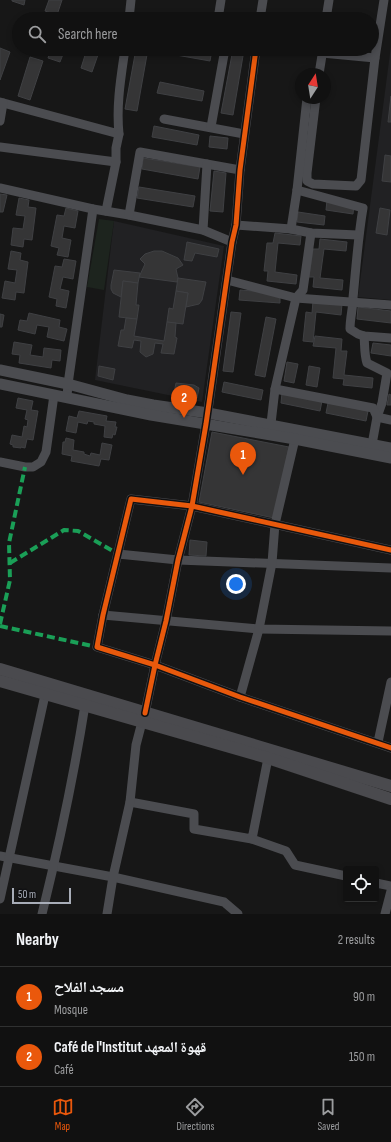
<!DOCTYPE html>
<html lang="en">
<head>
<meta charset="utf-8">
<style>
	body { margin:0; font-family:"Sofia Sans Condensed","Noto Naskh Arabic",sans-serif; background:#1a1a1a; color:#f1f3f6 }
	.controls { position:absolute; right:12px; bottom:12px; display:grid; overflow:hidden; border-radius:4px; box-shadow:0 2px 6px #0003 }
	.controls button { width:36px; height:36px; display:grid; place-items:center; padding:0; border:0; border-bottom:1px solid #303131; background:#111; color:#f1f3f6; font:20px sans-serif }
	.compass { position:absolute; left:295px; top:68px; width:36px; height:36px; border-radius:50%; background:#111; box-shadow:0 2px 6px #0003; rotate:12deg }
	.scale { position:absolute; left:12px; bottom:10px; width:59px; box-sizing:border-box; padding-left:4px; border:2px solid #a8adb8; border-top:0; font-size:11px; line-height:14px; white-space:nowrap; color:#a8adb8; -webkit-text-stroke:3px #111113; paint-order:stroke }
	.you { position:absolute; left:236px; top:584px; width:14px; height:14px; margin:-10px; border:3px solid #fff; border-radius:50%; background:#1a73e8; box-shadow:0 0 0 6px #1a73e833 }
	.badge { display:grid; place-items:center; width:26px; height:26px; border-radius:50%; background:#ea580c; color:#fff; font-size:13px; font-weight:700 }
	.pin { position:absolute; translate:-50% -33px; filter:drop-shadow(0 1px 2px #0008) }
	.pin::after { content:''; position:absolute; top:21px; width:14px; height:12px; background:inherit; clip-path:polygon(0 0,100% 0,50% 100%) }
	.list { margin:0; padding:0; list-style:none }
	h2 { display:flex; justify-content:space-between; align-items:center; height:52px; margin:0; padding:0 16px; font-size:17px }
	h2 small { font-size:13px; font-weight:400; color:#9c9d9f }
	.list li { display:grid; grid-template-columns:26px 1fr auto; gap:12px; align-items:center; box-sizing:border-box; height:60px; padding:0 16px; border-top:1px solid #303131 }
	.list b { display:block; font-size:15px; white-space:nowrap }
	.list p { margin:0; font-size:13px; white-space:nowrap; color:#9c9d9f }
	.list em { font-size:13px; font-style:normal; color:#9c9d9f }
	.icon { flex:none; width:22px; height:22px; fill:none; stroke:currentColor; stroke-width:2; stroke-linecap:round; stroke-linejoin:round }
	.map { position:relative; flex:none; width:391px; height:914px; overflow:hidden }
	.search { position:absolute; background:#111; box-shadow:0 2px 6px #0003; left:12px; right:12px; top:12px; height:44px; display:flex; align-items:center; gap:10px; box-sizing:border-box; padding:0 14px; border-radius:22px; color:#9c9d9f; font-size:15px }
	.sheet { height:172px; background:#111 }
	nav { display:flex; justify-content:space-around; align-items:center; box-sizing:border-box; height:56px; border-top:1px solid #303131; background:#111; font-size:11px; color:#9c9d9f }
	nav a { display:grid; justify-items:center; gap:2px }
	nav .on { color:#ea580c }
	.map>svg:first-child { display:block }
	.built { fill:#212123 }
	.green { fill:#1d241e }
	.building { fill:#353536; stroke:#3f4043 }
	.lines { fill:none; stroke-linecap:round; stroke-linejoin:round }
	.minor { stroke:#4b4c50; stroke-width:9 }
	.tertiary { stroke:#4b4c50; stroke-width:11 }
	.secondary { stroke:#4a4a4e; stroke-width:12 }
	.quiet { stroke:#1a9f57; stroke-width:4; stroke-dasharray:8 4; stroke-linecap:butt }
	.cycleway-casing { stroke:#111113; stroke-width:8 }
	.cycleway { stroke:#e8590c; stroke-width:5 }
</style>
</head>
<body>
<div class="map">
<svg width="391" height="914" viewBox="0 0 391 914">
	<rect width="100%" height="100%" fill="#171717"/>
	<g class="built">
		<path d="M391 46V300L358 297Z"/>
		<path d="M114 221 224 246 202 402 95 380Z"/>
	</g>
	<path class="green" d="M99 219 114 221 104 290 87 287Z"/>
	<g class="building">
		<path d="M12 0H25L24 5 12 1Z"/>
		<path d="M49 0H62L57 15 45 11Z"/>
		<path d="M0 48 10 52 0 80Z"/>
		<path d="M51 49H65L60 62 48 58Z"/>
		<path d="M87 49H100L92 72 81 68Z"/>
		<path d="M136 49H148L137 111 125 109Z"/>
		<path d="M166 49H205L212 50 210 61 165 53Z"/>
		<path d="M233 49 244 50 233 115 221 113Z"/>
		<path d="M30 57 43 61 30 100 18 96Z"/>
		<path d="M160 82 204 91 202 101 157 93Z"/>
		<path d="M391 96V122H388Z"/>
		<path d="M154 126 199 135 197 145 152 137Z"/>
		<path d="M210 136 228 138 227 149 209 147Z"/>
		<path d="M385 155 391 156V182L382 181Z"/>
		<path d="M143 158 200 167 198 179 142 169Z"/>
		<path d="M214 171 226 173 223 212 210 211Z"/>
		<path d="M139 187 195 196 193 207 137 198Z"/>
		<path d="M0 194 7 195 3 212H0Z"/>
		<path d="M19 198 29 200 28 207 36 208 32 240 24 239 23 247 11 245 13 228 23 229 25 216 16 215Z"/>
		<path d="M327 200 354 204 353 214 326 210Z"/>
		<path d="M66 208 78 211 75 228 64 226 62 238 71 240 68 257 57 255 59 248 51 246 57 215 64 216Z"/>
		<path d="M380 208 390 210 387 235 376 233Z"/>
		<path d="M298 212 325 216 324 225 297 222Z"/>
		<path d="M275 233 301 236 300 245 278 243 275 272 297 275 296 284 267 281 268 271H264L267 243H273Z"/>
		<path d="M320 239 347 242 346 251 324 249 320 278 343 280 342 290 313 287 314 277H309L313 249H319Z"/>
		<path d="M187 242 219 249 217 257 195 253 192 261 184 260Z"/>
		<path d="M11 251 21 253 20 260 28 262 24 293 16 292 15 300 2 298 5 281 15 283 17 270 8 269Z"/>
		<path d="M154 251H162L178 258 183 265 176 269 178 278 177 282 139 277 145 264 140 259 145 254Z"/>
		<path d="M64 259 76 261 73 279 63 277 60 289 69 291 66 308 56 306 57 299 49 297 55 266 62 267Z"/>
		<path d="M114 270 140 273 138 283 123 281 121 297 113 293 111 289V285Z"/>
		<path d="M178 278 206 282 202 300 199 304 186 307 188 293 176 291Z"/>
		<path d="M123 281 138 283 136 305H139L137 319 119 317Z"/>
		<path d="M240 290 280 293V303L239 300Z"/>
		<path d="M176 291 188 293 183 324 167 322 169 308 173 309Z"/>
		<path d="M313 301 342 304 341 315 316 312 313 342 303 341 306 312 312 313Z"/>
		<path d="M358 307 391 311V323L357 319Z"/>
		<path d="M231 312 241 313 233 372 223 371Z"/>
		<path d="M29 313 60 320 59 327 67 329 64 341 47 337 49 327 37 325 35 334 18 330 20 320 27 321Z"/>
		<path d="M0 314 4 315 2 327H0Z"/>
		<path d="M266 317 276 319 265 377 255 375Z"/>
		<path d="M126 318 137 319 134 336 164 341 167 322 176 323 175 337 177 338 174 354 161 353 163 344 155 343 153 354 146 357 140 352 141 341 134 340 132 348 118 346 121 330H124Z"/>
		<path d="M315 336 342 339 341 351H347L344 375 373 378 372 388 343 385 344 379 333 378 336 348 313 346Z"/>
		<path d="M14 342 32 345 30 355 43 357 44 348 61 350 60 361 52 360 51 368 19 363 20 355 12 354Z"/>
		<path d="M373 343 391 345V356L371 353Z"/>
		<path d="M287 362 298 364 294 383 284 381Z"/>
		<path d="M99 366 115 369 113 380 98 376Z"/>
		<path d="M309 366 320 368 317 387 306 385Z"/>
		<path d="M224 382 263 390 261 400 222 392Z"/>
		<path d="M176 383 194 385 199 388 197 398 194 399 174 393Z"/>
		<path d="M282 393 322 401 320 411 281 403Z"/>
		<path d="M389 394 391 395V405H387Z"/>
		<path d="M18 398 33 401 31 410 38 411 33 440 27 439 25 448 21 447V448L13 447V445L10 444 12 435 22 437 24 426 27 427 28 420 25 419 27 410 16 408Z"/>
		<path d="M328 403 368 411 366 421 326 413Z"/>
		<path d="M79 411 107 416 106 421 116 422 115 427H117L115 435 113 434 112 438 104 437 105 426 94 424V422L88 421 87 424 78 422 76 433 66 431 69 416 77 418Z"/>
		<path d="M212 432 289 447 274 518 199 502Z"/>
		<path d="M66 438 74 440 73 450 84 452V454L90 456 91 453 100 455 102 443 112 445 109 460 101 459 99 466 71 461 72 456 62 454 63 442H65Z"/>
		<path d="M190 540 207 542 206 556 189 555Z"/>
	</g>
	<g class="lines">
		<g class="minor">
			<path d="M129 19 131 0"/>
			<path d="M218 19 221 0"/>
			<path d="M260 19 263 0"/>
			<path d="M326 19 329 0"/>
			<path d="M322 53 375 58"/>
			<path d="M319 74 323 49"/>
			<path d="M316 98 307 173V181L313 184 356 186 361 180 375 58 384 0"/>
			<path d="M0 102 119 134C116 105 121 77 125 49"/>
			<path d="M164 119 244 134"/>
			<path d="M0 121 3 103"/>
			<path d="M211 127 225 49"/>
			<path d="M0 147 116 162"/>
			<path d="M0 188 93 209 129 215 203 230 232 242"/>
			<path d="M297 190 363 208C358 237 356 267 353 298 353 308 350 318 350 329L358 334 364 336 391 338"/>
			<path d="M106 211 116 162V148L119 134"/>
			<path d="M129 215 140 152 240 170"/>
			<path d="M236 225 291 229 311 233 358 235"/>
			<path d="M291 229 297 190 307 98"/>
			<path d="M203 230 207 164"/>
			<path d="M227 280 296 298 391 305"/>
			<path d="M364 336C365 345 364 354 367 363L387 373 382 403 377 417 371 450"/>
			<path d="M275 389 373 408 377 417 391 420"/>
			<path d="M67 397 68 384 93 209"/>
			<path d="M270 432 275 389 296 298 303 290 311 233"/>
			<path d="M0 462 25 467H33L41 462 46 452 54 395"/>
			<path d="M391 550 192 506 131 499 103 615 97 647 155 665 240 697 391 748"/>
			<path d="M118 554 178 560 391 568"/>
			<path d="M103 615 259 629 391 631"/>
			<path d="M240 697 259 629 272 563 275 524 295 439"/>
			<path d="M145 713 155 665 166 621 178 560 192 506 206 424 232 242 236 225 240 170 256 49"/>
			<path d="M378 742 391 682"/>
			<path d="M130 802 194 814V829L252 839 268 758"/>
			<path d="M252 839 286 851 295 865 346 876"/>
			<path d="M0 856 113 877 224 902 238 914"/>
			<path d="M376 883 391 886"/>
			<path d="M0 899 45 695"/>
			<path d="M42 914C59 845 74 775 85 705"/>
			<path d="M107 914 113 877 130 802 136 745 142 722"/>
			<path d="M385 914 391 891"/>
		</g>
		<g class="tertiary">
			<path d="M0 370 68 384 127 400 153 405 208 413 391 448"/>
			<path d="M0 384 151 415 295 439 391 458"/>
		</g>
		<g class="secondary">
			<path d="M0 669C131 707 261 747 391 786"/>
			<path d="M0 681 268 758 391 799"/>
		</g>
		<g class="quiet">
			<path d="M10 563 64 530 78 531 118 554"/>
			<path d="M0 624 10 580 9 543 25 467"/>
			<path d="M0 626 97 647"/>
		</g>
		<defs>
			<g id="cycleway">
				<path d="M391 550 192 506 131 499 103 615 97 647 155 665 240 697 391 748"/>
				<path d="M145 713 155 665 166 621 178 560 192 506 206 424 232 242 236 225 240 170 256 49"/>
			</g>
		</defs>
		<use href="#cycleway" class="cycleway-casing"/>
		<use href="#cycleway" class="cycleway"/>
	</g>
</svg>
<div class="controls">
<button><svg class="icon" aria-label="locate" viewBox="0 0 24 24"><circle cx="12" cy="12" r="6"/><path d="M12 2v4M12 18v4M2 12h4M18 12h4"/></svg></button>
</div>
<svg class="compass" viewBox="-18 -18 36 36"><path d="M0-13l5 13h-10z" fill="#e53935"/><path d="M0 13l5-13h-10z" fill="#9c9d9f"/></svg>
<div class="scale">50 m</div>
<div class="you"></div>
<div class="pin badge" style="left:243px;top:475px">1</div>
<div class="pin badge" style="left:184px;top:418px">2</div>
<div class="search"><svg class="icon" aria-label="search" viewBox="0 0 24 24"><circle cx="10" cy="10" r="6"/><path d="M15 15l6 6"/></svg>Search here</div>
</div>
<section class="sheet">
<h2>Nearby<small>2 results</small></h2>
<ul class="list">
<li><span class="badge">1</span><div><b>مسجد الفلاح</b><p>Mosque</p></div><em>90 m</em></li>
<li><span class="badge">2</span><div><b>Café de l'Institut قهوة المعهد</b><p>Café</p></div><em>150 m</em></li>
</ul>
</section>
<nav>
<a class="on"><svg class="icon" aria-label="map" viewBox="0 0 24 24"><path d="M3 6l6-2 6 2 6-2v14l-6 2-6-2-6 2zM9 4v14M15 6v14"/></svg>Map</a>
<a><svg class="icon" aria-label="directions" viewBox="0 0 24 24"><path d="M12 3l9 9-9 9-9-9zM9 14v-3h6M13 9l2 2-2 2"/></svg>Directions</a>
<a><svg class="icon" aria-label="saved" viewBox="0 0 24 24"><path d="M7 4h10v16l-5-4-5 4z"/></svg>Saved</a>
</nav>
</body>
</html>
